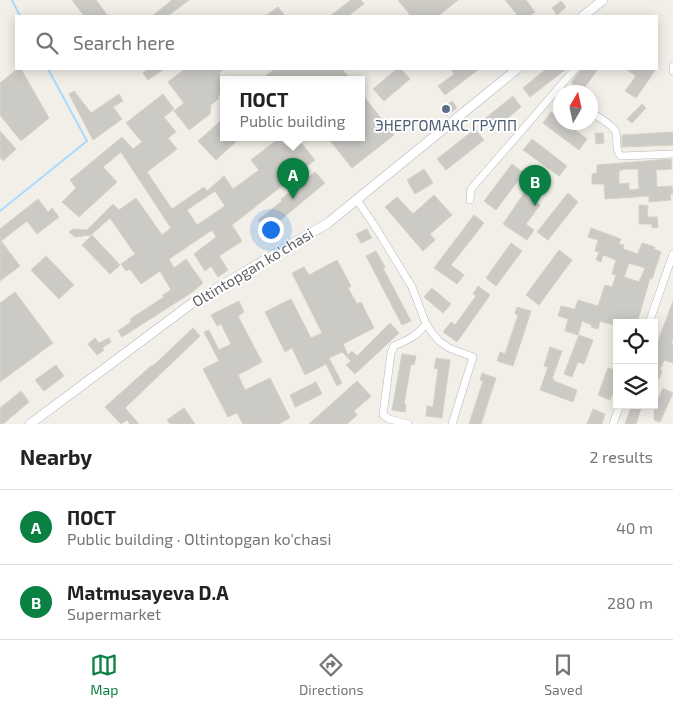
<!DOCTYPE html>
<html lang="en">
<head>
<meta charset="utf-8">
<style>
	body { margin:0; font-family:"Exo 2",sans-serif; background:#f2f2f2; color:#222 }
	.controls { position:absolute; right:15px; bottom:15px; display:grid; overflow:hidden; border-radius:0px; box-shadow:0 2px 12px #0003 }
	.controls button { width:45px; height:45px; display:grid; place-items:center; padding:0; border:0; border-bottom:1px solid #e0e0e0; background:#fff; color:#222; font:25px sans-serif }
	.compass { position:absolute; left:553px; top:85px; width:45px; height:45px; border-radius:50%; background:#fff; box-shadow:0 2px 12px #0003; rotate:9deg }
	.you { position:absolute; left:270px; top:229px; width:18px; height:18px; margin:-12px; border:4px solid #fff; border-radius:50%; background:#1a73e8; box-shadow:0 0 0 8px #1a73e833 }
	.badge { display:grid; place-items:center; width:32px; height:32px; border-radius:50%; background:#0b8043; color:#fff; font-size:16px; font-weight:700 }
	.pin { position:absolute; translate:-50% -41px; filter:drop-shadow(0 1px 2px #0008) }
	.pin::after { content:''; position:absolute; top:26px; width:18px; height:15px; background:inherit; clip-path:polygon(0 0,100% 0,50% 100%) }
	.popup { position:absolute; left:220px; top:76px; width:145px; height:65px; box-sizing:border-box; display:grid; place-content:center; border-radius:0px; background:#fff; filter:drop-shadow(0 1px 4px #0005); font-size:16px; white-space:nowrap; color:#767676 }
	.popup b { font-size:19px; color:#222 }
	.popup::after { content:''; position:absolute; left:50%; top:100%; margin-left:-10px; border:10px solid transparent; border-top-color:#fff }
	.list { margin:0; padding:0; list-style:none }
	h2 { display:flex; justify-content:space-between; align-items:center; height:65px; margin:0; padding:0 20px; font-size:21px }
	h2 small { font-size:16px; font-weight:400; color:#767676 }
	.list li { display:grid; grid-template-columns:32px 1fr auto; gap:15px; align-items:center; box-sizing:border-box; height:75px; padding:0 20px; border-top:1px solid #e0e0e0 }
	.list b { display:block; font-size:19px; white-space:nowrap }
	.list p { margin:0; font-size:16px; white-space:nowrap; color:#767676 }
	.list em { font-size:16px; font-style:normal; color:#767676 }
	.icon { flex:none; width:28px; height:28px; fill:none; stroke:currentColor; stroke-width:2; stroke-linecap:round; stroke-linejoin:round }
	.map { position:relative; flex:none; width:673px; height:424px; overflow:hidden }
	.search { position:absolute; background:#fff; box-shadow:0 2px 12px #0003; left:15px; right:15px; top:15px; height:55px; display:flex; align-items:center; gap:12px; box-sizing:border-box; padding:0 18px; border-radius:0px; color:#767676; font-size:19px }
	.sheet { height:215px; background:#fff }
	nav { display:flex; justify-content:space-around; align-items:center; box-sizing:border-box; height:70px; border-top:1px solid #e0e0e0; background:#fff; font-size:14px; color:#767676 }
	nav a { display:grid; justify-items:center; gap:2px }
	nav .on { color:#0b8043 }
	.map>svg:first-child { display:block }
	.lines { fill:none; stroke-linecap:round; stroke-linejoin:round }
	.stream { stroke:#aadaff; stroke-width:2 }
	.building { fill:#cccac5; stroke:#d6d1c6; fill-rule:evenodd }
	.minor-casing { stroke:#b5b8bc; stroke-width:8 }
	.tertiary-casing { stroke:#b5b8bc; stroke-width:10 }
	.minor { stroke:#fff; stroke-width:7 }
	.tertiary { stroke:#fff; stroke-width:9 }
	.service-dot { fill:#5c6f8a; stroke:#fff; stroke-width:2 }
	.labels { text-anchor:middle; stroke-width:4; stroke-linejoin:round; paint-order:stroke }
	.service-label { font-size:15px; fill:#4e5e75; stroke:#fff }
	.street-label { font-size:15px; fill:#5f6368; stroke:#fff }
</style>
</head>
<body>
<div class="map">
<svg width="673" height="424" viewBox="0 0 673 424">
	<rect width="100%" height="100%" fill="#f1efe8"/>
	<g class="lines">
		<g class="stream">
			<path d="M12 0 20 16"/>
			<path d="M0 211 87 141 48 69"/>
		</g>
	</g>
	<g class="building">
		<path d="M72 0H96L108 16H84Z"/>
		<path d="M172 0H189L168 16H152Z"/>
		<path d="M351 0H361L364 4 348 16H330Z"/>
		<path d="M398 0H458L438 16H411Z"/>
		<path d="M505 0H526L535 12 529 16H518Z"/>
		<path d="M561 1 566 7 557 15 552 8Z"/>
		<path d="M278 7 285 16H265Z"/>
		<path d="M17 69H21L49 118 21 141 0 115V83Z"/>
		<path d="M148 69H164L148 80 143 73Z"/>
		<path d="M185 69H224L219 73 224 80V90L219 94 218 99 211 105 210 114 189 130 174 111 184 103 168 82Z"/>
		<path d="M275 69H342L351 80H260Z"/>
		<path d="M397 69H401L410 79 384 101 373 89Z"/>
		<path d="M451 69H479L445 95 438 86 454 74Z"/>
		<path d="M546 69H566L530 97 523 88Z"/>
		<path d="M581 69H598L582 91 571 83Z"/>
		<path d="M626 69H656L636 98 625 91 636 76Z"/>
		<path d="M74 91 91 113 119 94 123 101 113 107 122 119 93 140 69 94Z"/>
		<path d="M163 94 174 109 164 117 176 132 168 138 177 149 147 172 172 209 204 187 207 191 224 176 233 189 259 170 251 160 279 138 287 147 298 139 315 160 232 225 242 241 219 256 228 270 218 277 211 266 205 271 194 254 216 237 212 230 169 259 174 268 186 259 203 283 191 293 122 337 118 331 131 322 130 319 164 297 163 295 171 290 160 271 141 284 130 269 126 271 121 264 135 254 110 218 91 235 75 237 69 232 73 229 87 230 113 204 119 210 136 198 162 235 171 228 121 152 103 167 117 182 79 217 62 202 76 188 70 180 122 137 133 149 142 142 126 123ZM215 191 225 206 197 225 187 210Z"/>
		<path d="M362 94 394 135 352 168 328 138H362Z"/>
		<path d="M513 96 521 107 492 131 483 120Z"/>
		<path d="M452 101 457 108 446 116 441 109Z"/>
		<path d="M642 104 646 108 632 123 627 119Z"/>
		<path d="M551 112 560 119V122H565L587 139 579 150 543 123Z"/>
		<path d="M224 118V138H240L216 160 198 141Z"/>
		<path d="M475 129 484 140 446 170 437 159Z"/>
		<path d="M0 131 16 149 3 161 0 157Z"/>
		<path d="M673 132V145L622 147V135Z"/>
		<path d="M595 133H603L604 143 596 144Z"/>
		<path d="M532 139 567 166 559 176 523 150Z"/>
		<path d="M671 159 672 169 656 170 657 187 672 186 673 194H670L671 200 649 202V196L605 199 604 184H592V174L597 173V165ZM625 169H638L639 189 629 190V183L619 184V171Z"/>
		<path d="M512 164 524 173 496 210 484 201Z"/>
		<path d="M424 169 433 183 415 194 407 180Z"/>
		<path d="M315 172 325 183 278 222 276 220 271 225 268 221 263 225 258 220 282 201 281 199Z"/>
		<path d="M524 193 540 205 526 224 534 230 527 240 503 224Z"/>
		<path d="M568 193 578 202 548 240 537 232Z"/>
		<path d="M434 195 452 215 430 234 435 240 423 251 385 207 397 197 413 214Z"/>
		<path d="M38 199 48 212 52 208 59 217 37 234 27 221 1 241 20 266 0 281V229Z"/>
		<path d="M639 205 648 206 647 217H657L658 227 652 228V224H639Z"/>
		<path d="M474 215 484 223 451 265 464 275 457 284 434 268Z"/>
		<path d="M591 228 621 239 619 244 624 245 623 249 638 254 642 243 655 247 654 249 661 252 652 279 650 278 637 323H617V326L600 321 598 329 591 327 592 325 582 321 578 335 565 331 568 319 558 316 561 306 574 309H575L578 300 598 306 605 285 612 287 616 275 612 274 616 260 603 255 601 262 596 260 599 252 595 251 598 240 588 237ZM629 263 645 268 639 282 624 277Z"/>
		<path d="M367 229 372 238 361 243 356 234Z"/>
		<path d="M92 235 120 265 110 274 82 245Z"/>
		<path d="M511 243 522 251 496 286 486 278Z"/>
		<path d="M559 250 572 260 539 305 526 295Z"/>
		<path d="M376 251 385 267 383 268 411 321 402 325 366 256Z"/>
		<path d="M46 256 74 285 59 299 31 270Z"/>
		<path d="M337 260 351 286 348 288 357 304 361 302 374 328 343 344 348 355 352 351 357 356 390 323 399 333 355 374 346 365 351 361 342 352 329 358 342 383 337 386 326 364 305 375 292 348 285 352 265 312 291 299 311 338 322 333 292 273 304 267 309 275Z"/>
		<path d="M478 286 490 295 457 342 443 332 451 322 455 325 476 296 473 294Z"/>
		<path d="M432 288 451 304 443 313 424 297Z"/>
		<path d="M15 292 53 343 0 382V303Z"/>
		<path d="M239 301 244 312 238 316 262 362 238 375 245 390 270 378 290 418 279 424H243L237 413 228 417 203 369 219 361 204 332 209 330 219 350 231 344 221 324 217 326 211 315Z"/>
		<path d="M673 301V338L671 343 673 344V363L664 360 660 370 662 371 659 379 654 377V352Z"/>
		<path d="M517 307 531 311 513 366 497 361 500 352 505 354 518 315 515 314Z"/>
		<path d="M193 328 200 336 125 408 139 424H130L127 420 121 424 105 407 152 365 153 366Z"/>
		<path d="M579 335 593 340 584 364 578 362 572 377 564 374Z"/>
		<path d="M95 338 99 343 109 338 111 342 102 348 104 350 97 355 88 344Z"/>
		<path d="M550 347 562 351 552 379H554V381L577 390 573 402 540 390 548 367 544 366Z"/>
		<path d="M402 354 416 356 414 365 411 364 404 404 406 405 405 412 392 410Z"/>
		<path d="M436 358 450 360 442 418 426 416 427 406 433 407 438 369 434 368Z"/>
		<path d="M56 365 64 376 44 391 35 380Z"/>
		<path d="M608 368 617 371V383L610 400 598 395Z"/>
		<path d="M482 373 496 378 481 424H469L483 381 480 380Z"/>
		<path d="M357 381 371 396 354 411 357 415 347 424H309Z"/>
		<path d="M316 382 322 394 295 407 290 395Z"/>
		<path d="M663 388 673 393 660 422 654 420V401L657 402Z"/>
		<path d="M21 391 29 402 3 424H0V408Z"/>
		<path d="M632 405H642L636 424H625Z"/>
		<path d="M184 408 195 424H170L167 420Z"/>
		<path d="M593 409 605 414 602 424H587Z"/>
	</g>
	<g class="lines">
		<defs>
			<g id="minor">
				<path d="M673 66V71"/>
				<path d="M558 88 565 92"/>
				<path d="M590 112C598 117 608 122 614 129 620 137 613 149 621 156L673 154"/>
				<path d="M357 200 376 228 412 287 426 324 433 334 439 341 449 348 473 357 452 424"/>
				<path d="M470 200 471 189 575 69"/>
				<path d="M649 323 673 254"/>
				<path d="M408 424 389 419 383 415 391 353 394 346C409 339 416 337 426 324"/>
				<path d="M613 424 620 405"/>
			</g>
			<g id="tertiary">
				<path d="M583 16 603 0"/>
				<path d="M30 424 195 301 328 223 517 69"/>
			</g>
		</defs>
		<use href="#minor" class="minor-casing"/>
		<use href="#tertiary" class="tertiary-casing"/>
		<use href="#minor" class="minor"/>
		<use href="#tertiary" class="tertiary"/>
	</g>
	<circle class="service-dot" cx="446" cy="109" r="5"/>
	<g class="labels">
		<g class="service-label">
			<text x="446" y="131">ЭНЕРГОМАКС ГРУПП</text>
		</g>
		<g class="street-label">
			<text transform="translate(253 268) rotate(-31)" y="5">Oltintopgan ko'chasi</text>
		</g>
	</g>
</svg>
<div class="controls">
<button><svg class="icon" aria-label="locate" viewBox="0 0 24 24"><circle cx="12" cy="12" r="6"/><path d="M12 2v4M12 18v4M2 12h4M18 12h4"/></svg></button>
<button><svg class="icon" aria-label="layers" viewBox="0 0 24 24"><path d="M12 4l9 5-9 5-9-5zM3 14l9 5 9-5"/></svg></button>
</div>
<svg class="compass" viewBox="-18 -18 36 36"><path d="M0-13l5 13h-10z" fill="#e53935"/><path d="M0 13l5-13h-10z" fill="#767676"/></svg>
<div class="you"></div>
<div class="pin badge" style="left:293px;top:199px">A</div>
<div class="popup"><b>ПОСТ</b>Public building</div>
<div class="pin badge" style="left:535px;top:206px">B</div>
<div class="search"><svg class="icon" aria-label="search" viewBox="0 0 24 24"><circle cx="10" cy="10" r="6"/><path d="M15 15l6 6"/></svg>Search here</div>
</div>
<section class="sheet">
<h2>Nearby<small>2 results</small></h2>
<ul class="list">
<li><span class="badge">A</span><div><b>ПОСТ</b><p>Public building · Oltintopgan ko'chasi</p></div><em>40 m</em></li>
<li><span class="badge">B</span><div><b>Matmusayeva D.A</b><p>Supermarket</p></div><em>280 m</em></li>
</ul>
</section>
<nav>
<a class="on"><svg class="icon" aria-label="map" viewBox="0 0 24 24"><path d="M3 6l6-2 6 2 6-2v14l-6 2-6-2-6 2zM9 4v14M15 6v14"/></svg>Map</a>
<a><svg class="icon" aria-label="directions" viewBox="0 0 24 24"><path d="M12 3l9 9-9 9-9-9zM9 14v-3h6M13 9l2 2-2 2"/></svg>Directions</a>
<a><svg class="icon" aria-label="saved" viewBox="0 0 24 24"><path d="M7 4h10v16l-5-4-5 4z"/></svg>Saved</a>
</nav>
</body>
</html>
